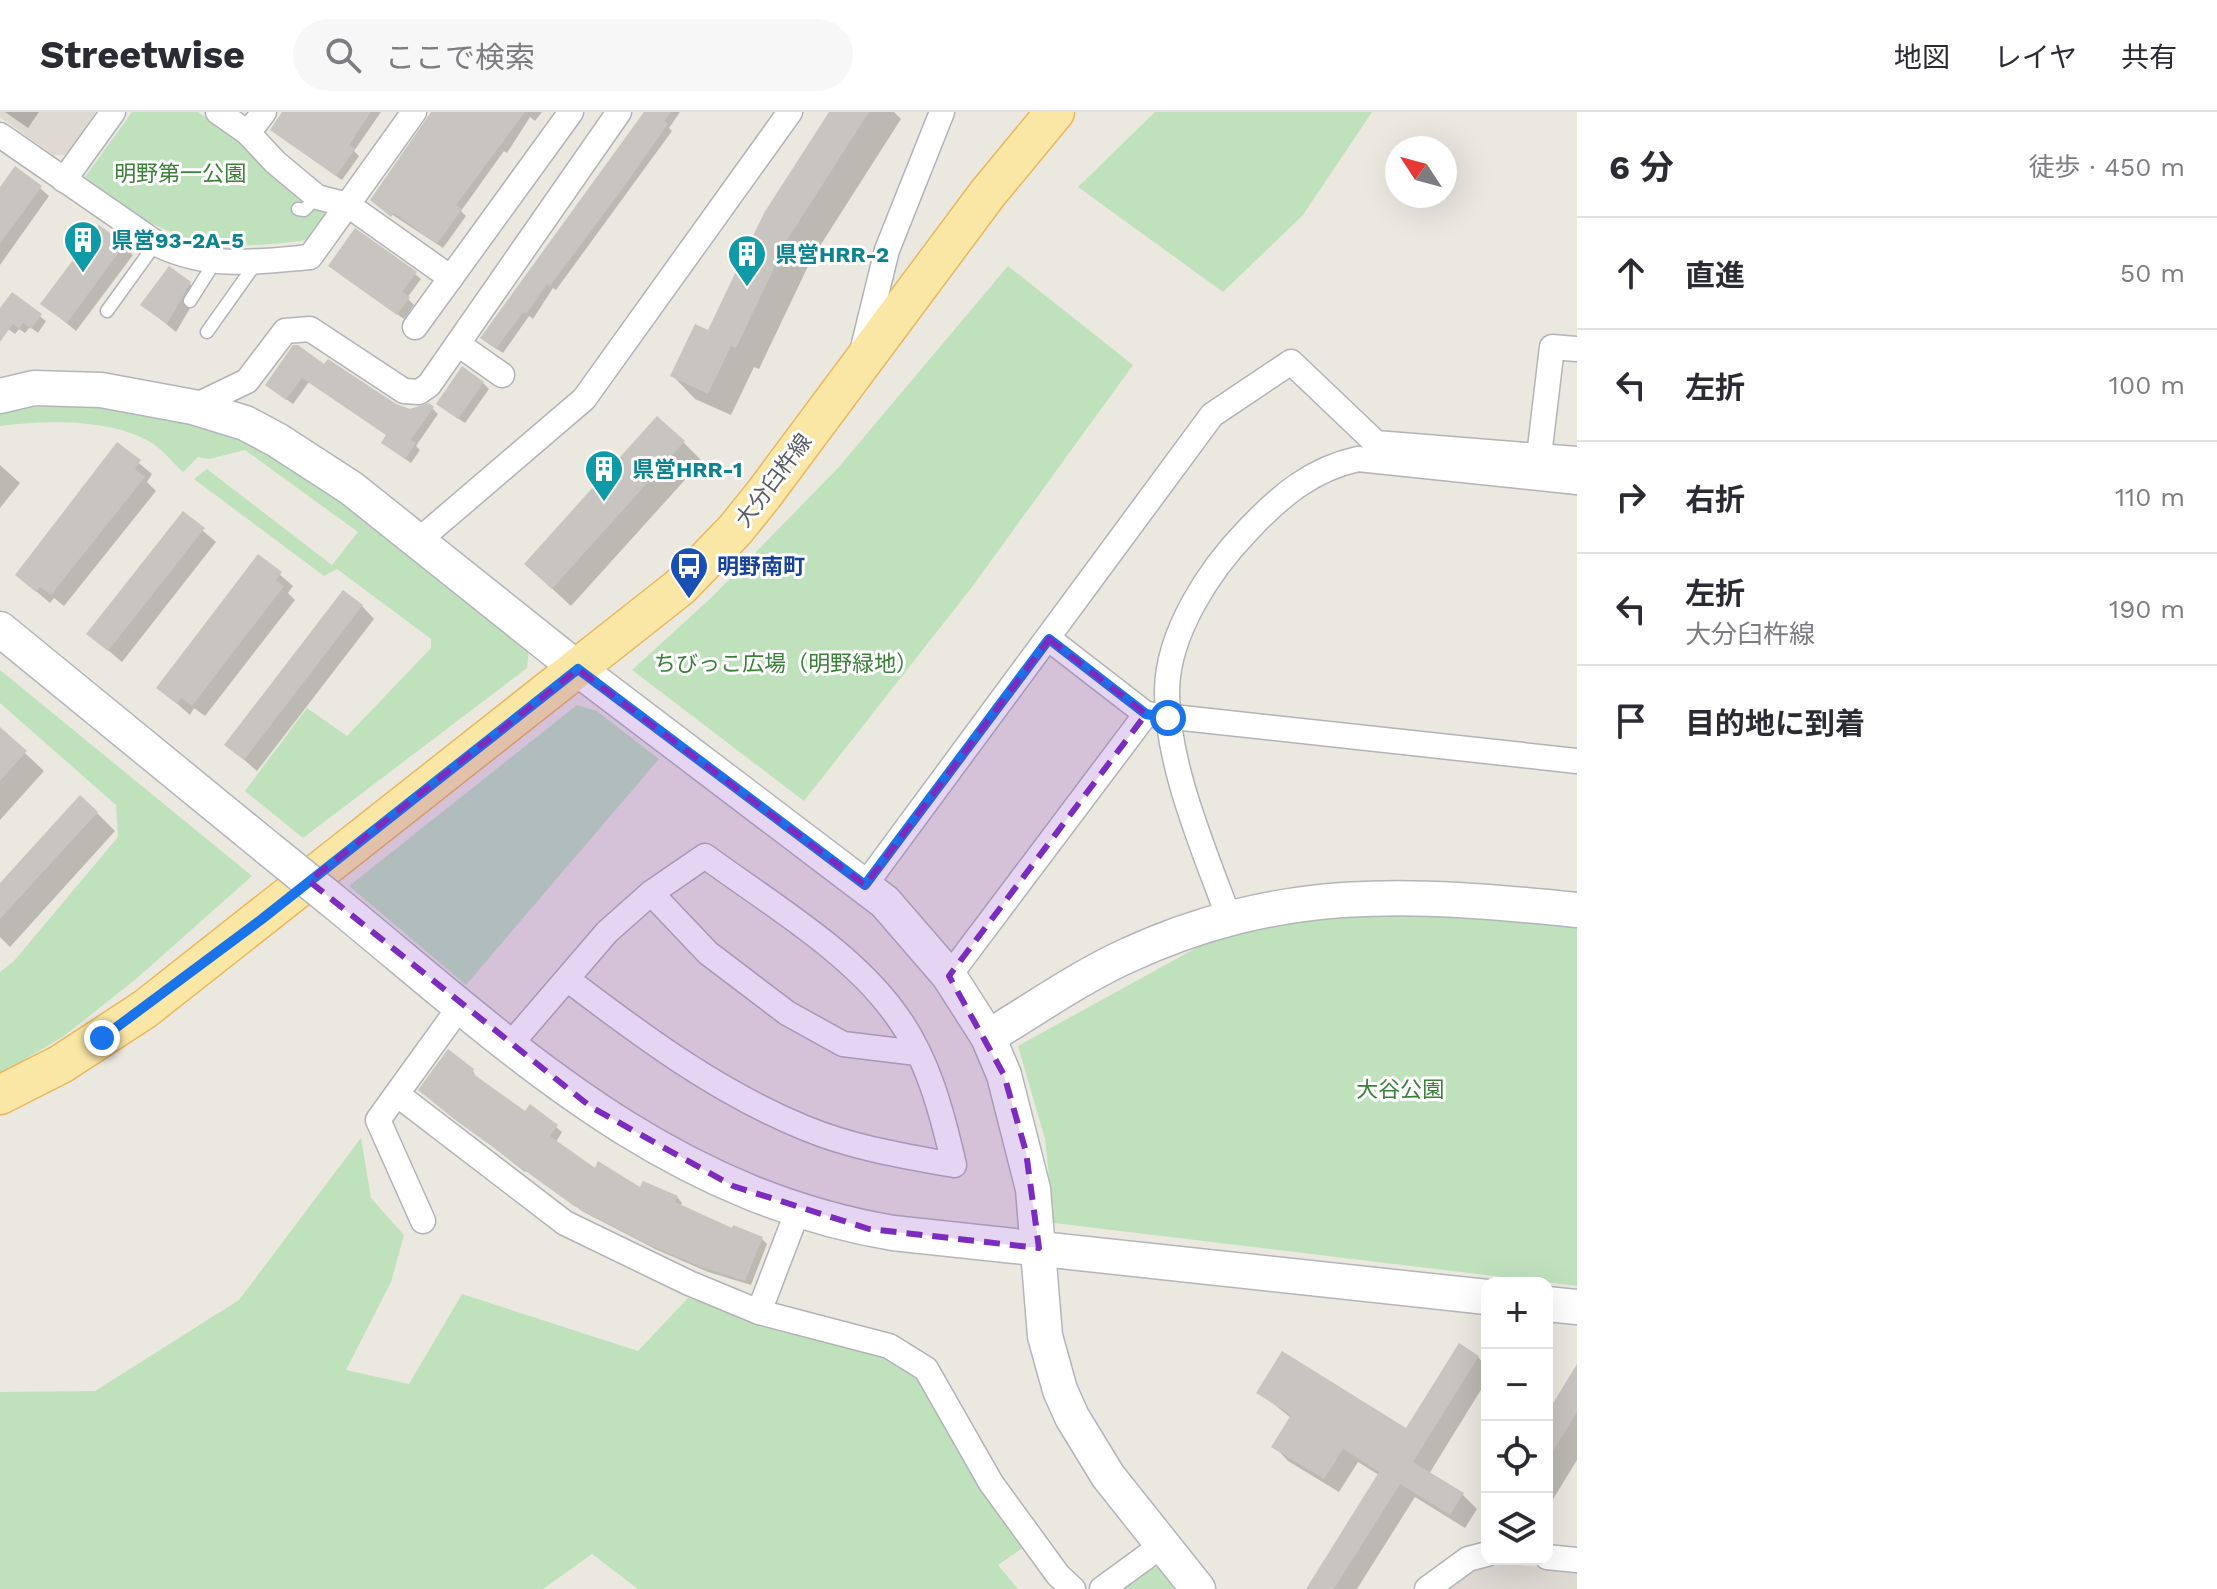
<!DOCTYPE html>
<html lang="ja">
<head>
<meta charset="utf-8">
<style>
	body { margin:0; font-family:"Work Sans","Noto Sans JP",sans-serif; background:#f7f7f7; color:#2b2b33 }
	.controls { position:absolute; right:24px; bottom:24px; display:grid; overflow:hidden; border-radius:16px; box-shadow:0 8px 32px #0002 }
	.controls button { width:72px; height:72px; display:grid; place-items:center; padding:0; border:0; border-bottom:2px solid #e1e1e2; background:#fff; color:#2b2b33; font:40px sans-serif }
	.compass { position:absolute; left:1385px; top:24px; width:72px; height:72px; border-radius:50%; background:#fff; box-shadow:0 8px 32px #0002; rotate:306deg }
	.stop { position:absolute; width:24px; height:24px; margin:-18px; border:6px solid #1a73e8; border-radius:50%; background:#fff }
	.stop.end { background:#1a73e8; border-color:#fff; box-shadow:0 2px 8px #0008 }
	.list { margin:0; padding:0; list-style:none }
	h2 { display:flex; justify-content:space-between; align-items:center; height:104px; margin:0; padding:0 32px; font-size:34px }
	h2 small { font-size:26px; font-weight:400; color:#7c7c81 }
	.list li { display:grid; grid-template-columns:52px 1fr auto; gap:24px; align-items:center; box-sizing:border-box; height:112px; padding:0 32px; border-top:2px solid #e1e1e2 }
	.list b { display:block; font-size:30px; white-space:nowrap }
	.list p { margin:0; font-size:26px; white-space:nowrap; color:#7c7c81 }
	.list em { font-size:26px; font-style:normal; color:#7c7c81 }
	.icon { flex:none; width:44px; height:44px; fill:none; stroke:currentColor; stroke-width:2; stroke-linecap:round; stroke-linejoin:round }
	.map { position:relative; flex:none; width:1577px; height:1477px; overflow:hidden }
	header { display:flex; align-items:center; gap:48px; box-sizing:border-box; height:112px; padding:0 40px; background:#fff; border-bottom:2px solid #e1e1e2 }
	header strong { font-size:38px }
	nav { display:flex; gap:44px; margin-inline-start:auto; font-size:28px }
	.search { width:560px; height:72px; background:#f7f7f7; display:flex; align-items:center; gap:20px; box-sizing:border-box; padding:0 28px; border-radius:44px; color:#7c7c81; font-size:30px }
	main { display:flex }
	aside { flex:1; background:#fff }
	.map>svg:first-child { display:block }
	.education { fill:#ded9d1 }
	.green { fill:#bfe2bd }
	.shadow { fill:#0003 }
	.building { fill:#c8c4bf }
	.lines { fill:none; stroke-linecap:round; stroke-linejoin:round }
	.lane-casing { stroke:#b1b3b7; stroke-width:15 }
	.street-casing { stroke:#b1b3b7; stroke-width:27 }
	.secondary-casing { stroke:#b2b5ba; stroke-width:37 }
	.primary-casing { stroke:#e9b75b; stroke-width:41 }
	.lane { stroke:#fff; stroke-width:12 }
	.street { stroke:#fff; stroke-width:24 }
	.secondary { stroke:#fff; stroke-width:34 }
	.primary { stroke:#fae7a6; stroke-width:38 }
	.secondary-bridge-casing { stroke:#b2b5ba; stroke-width:37; stroke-linecap:butt }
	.secondary-bridge { stroke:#fff; stroke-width:34 }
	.route { stroke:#1a73e8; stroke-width:10 }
	.marked { fill:#7b2cbf; fill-opacity:0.2; stroke:#7b2cbf; stroke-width:6; stroke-dasharray:16 10; stroke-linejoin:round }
	.labels { text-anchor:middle; stroke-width:6; stroke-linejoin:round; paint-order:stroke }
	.park-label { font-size:22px; fill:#3a8038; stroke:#fff }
	.culture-label { font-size:22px; font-weight:bold; fill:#0d838f; stroke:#fff; text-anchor:start }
	.street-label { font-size:22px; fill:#595c60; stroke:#fff }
	.transit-label { font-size:22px; font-weight:bold; fill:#164399; stroke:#fff; text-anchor:start }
</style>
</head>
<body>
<header>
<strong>Streetwise</strong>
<div class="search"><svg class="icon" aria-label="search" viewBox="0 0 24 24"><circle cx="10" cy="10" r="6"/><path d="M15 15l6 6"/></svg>ここで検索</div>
<nav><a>地図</a><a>レイヤ</a><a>共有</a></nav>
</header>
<main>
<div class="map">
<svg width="1577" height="1477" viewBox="0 0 1577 1477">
	<rect width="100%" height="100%" fill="#ebe8e0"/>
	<g class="education">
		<path d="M0 0H96L66 43H53L0 5Z"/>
		<path d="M1479 1449 1577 1459V1477H1442Z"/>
	</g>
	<g class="green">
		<path d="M132 0H198L317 85 329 101 314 127C206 143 171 130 83 68Z"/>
		<path d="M1155 0H1372L1303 103 1223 180 1078 75Z"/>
		<path d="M1008 154 1133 253 972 475 804 689 632 558 712 485 838 356Z"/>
		<path d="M65 290 199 308 302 355 529 537 527 556 303 726 245 679 307 596 347 624 431 536V527L337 457 324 464 194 367 207 357 332 453 358 420 245 338 209 347 198 345 183 360C173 351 163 338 152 331 112 306 45 308 0 314V301Z"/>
		<path d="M0 558 252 764 136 867 64 924 0 962V860L14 849 118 725 116 693 0 591Z"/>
		<path d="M577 593 597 599 659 647 466 873 349 774Z"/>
		<path d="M1445 801 1577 815V1174L1054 1111 1045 1027 1018 934 1207 830 1304 806Z"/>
		<path d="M361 1026 371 1086 404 1123 391 1170 346 1258 409 1272 462 1182 638 1239 688 1186 858 1236 921 1259 1030 1431 998 1453 1018 1477H638L592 1442 543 1477H0V1280L95 1279 239 1188Z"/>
		<path d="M1160 1454 1178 1477H1103Z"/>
	</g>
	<g class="shadow">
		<path d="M5 0H39L28 16Z"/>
		<path d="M285 0H381L354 39 359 44 342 68 278 23Z"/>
		<path d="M434 0H542L535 9 530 5 507 41 504 39 461 99 466 104 443 136 379 94Z"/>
		<path d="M647 0H680L669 16 672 19 556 178 553 176 533 207 529 204 503 241 488 231Z"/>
		<path d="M831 0H894L901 7 811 148 759 257 754 255 731 303 695 287 673 264 709 221Z"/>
		<path d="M40 76 49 84 0 153V79Z"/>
		<path d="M124 134 133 143 76 219 43 192Z"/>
		<path d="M330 154 415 162 421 167 407 186 414 193 404 207Z"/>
		<path d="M190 172 199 181 176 220 143 193Z"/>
		<path d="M12 183 46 209 38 221 30 215 25 221 19 217 15 222 0 211V200Z"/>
		<path d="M325 255 396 294 410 299 432 296 438 302 416 334 420 338 411 351 383 331 388 324 309 270 293 292 273 278Z"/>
		<path d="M483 271 489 277 465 311 444 297Z"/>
		<path d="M683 330 702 349 571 494 545 470Z"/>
		<path d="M117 333 152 362 147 370 156 379 64 494 54 486 50 491 17 463Z"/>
		<path d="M0 353 20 371 0 396Z"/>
		<path d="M183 402 216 430 122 550 89 522Z"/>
		<path d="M258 444 293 474 288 481 295 488 205 604 194 596 190 603 159 576Z"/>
		<path d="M362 494 374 507 257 659 226 632Z"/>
		<path d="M7 624 44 659 0 708V633Z"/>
		<path d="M97 701 115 719 10 835 0 825V774Z"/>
		<path d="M473 959 477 967 526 1002 556 1015 562 1020 556 1030 595 1059 641 1078 677 1085 682 1091 680 1095 733 1119 762 1127 767 1132 751 1173 708 1160 655 1137 582 1099 528 1057 525 1060 427 983Z"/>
		<path d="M1478 1245 1487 1255V1268L1429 1362 1462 1382 1477 1397 1465 1416 1415 1385 1357 1477H1308L1379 1363 1358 1350 1339 1380 1288 1349 1274 1334 1291 1306 1259 1280 1406 1319Z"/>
		<path d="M1577 1256V1348L1547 1397V1305Z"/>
	</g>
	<g class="building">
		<path d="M282 0H371L349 33 355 37 336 64 270 18Z"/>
		<path d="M431 0H525L456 93 462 97 437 132 394 101 391 105 370 88Z"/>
		<path d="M644 0H671L664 9 668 12 623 76 550 174 547 172 526 202 523 200 496 237 480 226Z"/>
		<path d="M829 0H869L789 125 736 236 731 234 708 282 670 264 695 212 708 218 764 101Z"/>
		<path d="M15 54 42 74 0 132V75Z"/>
		<path d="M99 113 125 132 67 211 40 192Z"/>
		<path d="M355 116 417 160 402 180 410 185 397 203 328 154Z"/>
		<path d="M169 154 191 170 167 212 140 193Z"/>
		<path d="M12 180 42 202 31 217 23 211 19 217 13 212 0 230V196Z"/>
		<path d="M293 233H298L324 252 328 247 396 292 410 297 429 291 434 295 411 328 416 331 405 347 381 331 386 323 302 266 286 288 265 273Z"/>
		<path d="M462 254 484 270 458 307 436 292Z"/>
		<path d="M657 304 685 329 552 477 524 452Z"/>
		<path d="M117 330 141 348 135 357 145 365 51 483 40 475 36 480 15 463Z"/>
		<path d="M183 399 205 416 108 539 86 522Z"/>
		<path d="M258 442 282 460 276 468 284 474 192 594 181 586 177 592 156 576Z"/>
		<path d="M343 478 363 493 244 648 224 633Z"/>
		<path d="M0 615 27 639 0 669Z"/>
		<path d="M80 683 98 700 0 807V771Z"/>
		<path d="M448 937 474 957 472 961 525 999 530 992 558 1013 550 1024 595 1056 598 1049 640 1075 643 1069 678 1084 675 1090 732 1116 733 1113 763 1125 745 1169 701 1155 647 1132 574 1094 454 1007 418 978Z"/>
		<path d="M1459 1231 1479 1244 1413 1350 1464 1381 1450 1403 1400 1372 1334 1477H1306L1379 1360 1343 1337 1324 1367 1271 1335 1291 1303 1256 1281 1282 1239 1406 1316Z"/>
		<path d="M1577 1252V1300L1547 1349V1301Z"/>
	</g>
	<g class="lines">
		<defs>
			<g id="lane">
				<path d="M298 97 304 98 317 85"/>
				<path d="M190 189 214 151"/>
				<path d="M107 199 156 131"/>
				<path d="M207 220 256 151"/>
			</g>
			<g id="street">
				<path d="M218 0 248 21 275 50 317 85 348 93 451 166"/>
				<path d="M248 21 264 0"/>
				<path d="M0 23 159 133C211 157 255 150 310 145L414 0"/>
				<path d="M64 68 113 0"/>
				<path d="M415 215 571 0"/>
				<path d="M458 232 502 263"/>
				<path d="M861 244 887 138 942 0"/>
				<path d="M193 295 247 269 285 219 310 217 404 279 419 280 429 273 619 0"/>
				<path d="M1539 344 1552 235 1577 237"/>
				<path d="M418 429 584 287 790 0"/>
				<path d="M1049 527 1146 602 1577 649"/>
				<path d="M865 773 1212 303 1291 250 1376 331 1577 347"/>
				<path d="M651 781 708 841 787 901 843 932 917 941"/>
				<path d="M1229 806C1204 738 1166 651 1167 578 1168 521 1209 458 1248 418 1280 384 1312 357 1358 347L1577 370"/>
				<path d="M949 864 1146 602"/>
				<path d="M510 933 607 820 651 781 705 744C766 789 849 838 894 900 927 943 942 1000 954 1053 904 1044 853 1036 805 1016 717 980 642 924 567 867"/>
				<path d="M398 983 565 1111 689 1171 759 1200 798 1098"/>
				<path d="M423 1109 378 1008 461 893"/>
				<path d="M759 1200 889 1234 926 1257 991 1371 1058 1463 1073 1477"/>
				<path d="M1547 1445 1577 1448"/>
				<path d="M1102 1477 1161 1434"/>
				<path d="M1427 1477 1468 1447 1487 1442"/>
			</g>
			<g id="secondary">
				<path d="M0 284 34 276 101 278 193 295 245 311 277 328 351 376 578 557 885 790 949 864 988 925 1004 963 1033 1077 1045 1224 1060 1278 1072 1305 1108 1364 1198 1477"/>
				<path d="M0 517 269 737"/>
				<path d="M332 788C508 932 659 1081 893 1121L1487 1185"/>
				<path d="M988 925C1033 898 1077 867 1124 845 1280 772 1411 781 1577 798"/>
				<path d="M1547 1192 1577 1195"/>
			</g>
			<path id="primary" d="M0 983 61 952 145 897 680 475 735 418 764 382 988 81 1055 0"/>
		</defs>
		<use href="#lane" class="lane-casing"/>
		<use href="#street" class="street-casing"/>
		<use href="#secondary" class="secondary-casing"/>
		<use href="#primary" class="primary-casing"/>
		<use href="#lane" class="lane"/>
		<use href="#street" class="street"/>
		<use href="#secondary" class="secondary"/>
		<use href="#primary" class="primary"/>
		<defs>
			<path id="secondary-bridge" d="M269 737 332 788"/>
		</defs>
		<use href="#secondary-bridge" class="secondary-bridge-casing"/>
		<use href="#secondary-bridge" class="secondary-bridge"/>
	</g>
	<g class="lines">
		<path class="route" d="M102 926 262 807 578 557 865 773 1049 527 1146 602 1168 606"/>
	</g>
	<path class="marked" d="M1049 527 1146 602 949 864 1004 963 1026 1040 1039 1136 869 1117 733 1074 591 995 309 769 578 557 865 773Z"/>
	<defs>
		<symbol id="building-pin" viewBox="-11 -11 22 30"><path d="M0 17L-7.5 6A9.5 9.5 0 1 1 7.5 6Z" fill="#0f9aa8" stroke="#fff"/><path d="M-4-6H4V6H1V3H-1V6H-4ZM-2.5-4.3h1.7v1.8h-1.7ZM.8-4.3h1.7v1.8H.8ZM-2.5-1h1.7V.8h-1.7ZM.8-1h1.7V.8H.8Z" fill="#fff"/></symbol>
		<symbol id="bus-pin" viewBox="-11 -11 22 30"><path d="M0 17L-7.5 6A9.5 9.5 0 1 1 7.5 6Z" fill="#1a4fb4" stroke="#fff"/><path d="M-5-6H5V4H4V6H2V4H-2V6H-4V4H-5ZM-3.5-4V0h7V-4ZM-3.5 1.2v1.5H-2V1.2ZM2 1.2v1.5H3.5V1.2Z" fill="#fff"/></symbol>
	</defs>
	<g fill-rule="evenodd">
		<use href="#building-pin" x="61" y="106" width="44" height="60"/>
		<use href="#building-pin" x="725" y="120" width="44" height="60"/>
		<use href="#building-pin" x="582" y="335" width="44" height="60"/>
		<use href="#bus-pin" x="667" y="432" width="44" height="60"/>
	</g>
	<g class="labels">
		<g class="park-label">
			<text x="180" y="69">明野第一公園</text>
			<text x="786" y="559">ちびっこ広場（明野緑地）</text>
			<text x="1400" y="985">大谷公園</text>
		</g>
		<g class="culture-label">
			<text x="111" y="136">県営93-2A-5</text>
			<text x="775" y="150">県営HRR-2</text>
			<text x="632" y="365">県営HRR-1</text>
		</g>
		<g class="street-label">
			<text transform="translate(773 368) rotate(-53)" y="8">大分臼杵線</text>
		</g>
		<g class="transit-label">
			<text x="717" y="462">明野南町</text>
		</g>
	</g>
</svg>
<div class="controls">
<button>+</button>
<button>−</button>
<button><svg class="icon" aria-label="locate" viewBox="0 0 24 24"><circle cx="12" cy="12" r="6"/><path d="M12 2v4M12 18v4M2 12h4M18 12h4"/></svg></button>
<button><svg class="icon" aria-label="layers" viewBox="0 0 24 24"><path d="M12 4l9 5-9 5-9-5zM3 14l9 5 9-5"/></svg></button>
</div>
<svg class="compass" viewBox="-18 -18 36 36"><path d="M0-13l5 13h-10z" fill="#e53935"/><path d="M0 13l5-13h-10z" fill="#7c7c81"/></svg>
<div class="stop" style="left:1168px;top:606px"></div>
<div class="stop end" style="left:102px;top:926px"></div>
</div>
<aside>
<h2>6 分<small>徒歩 · 450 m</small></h2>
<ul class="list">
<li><svg class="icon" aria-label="ahead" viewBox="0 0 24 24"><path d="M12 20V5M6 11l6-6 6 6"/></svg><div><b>直進</b></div><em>50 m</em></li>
<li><svg class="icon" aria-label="left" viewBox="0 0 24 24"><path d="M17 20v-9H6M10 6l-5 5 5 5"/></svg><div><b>左折</b></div><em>100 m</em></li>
<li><svg class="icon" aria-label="right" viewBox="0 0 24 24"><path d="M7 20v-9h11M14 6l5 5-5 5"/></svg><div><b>右折</b></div><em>110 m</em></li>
<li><svg class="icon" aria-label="left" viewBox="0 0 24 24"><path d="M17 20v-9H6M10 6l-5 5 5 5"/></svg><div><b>左折</b><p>大分臼杵線</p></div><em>190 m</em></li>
<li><svg class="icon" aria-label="arrive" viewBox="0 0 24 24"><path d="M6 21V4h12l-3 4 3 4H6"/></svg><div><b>目的地に到着</b></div></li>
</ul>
</aside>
</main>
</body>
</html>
